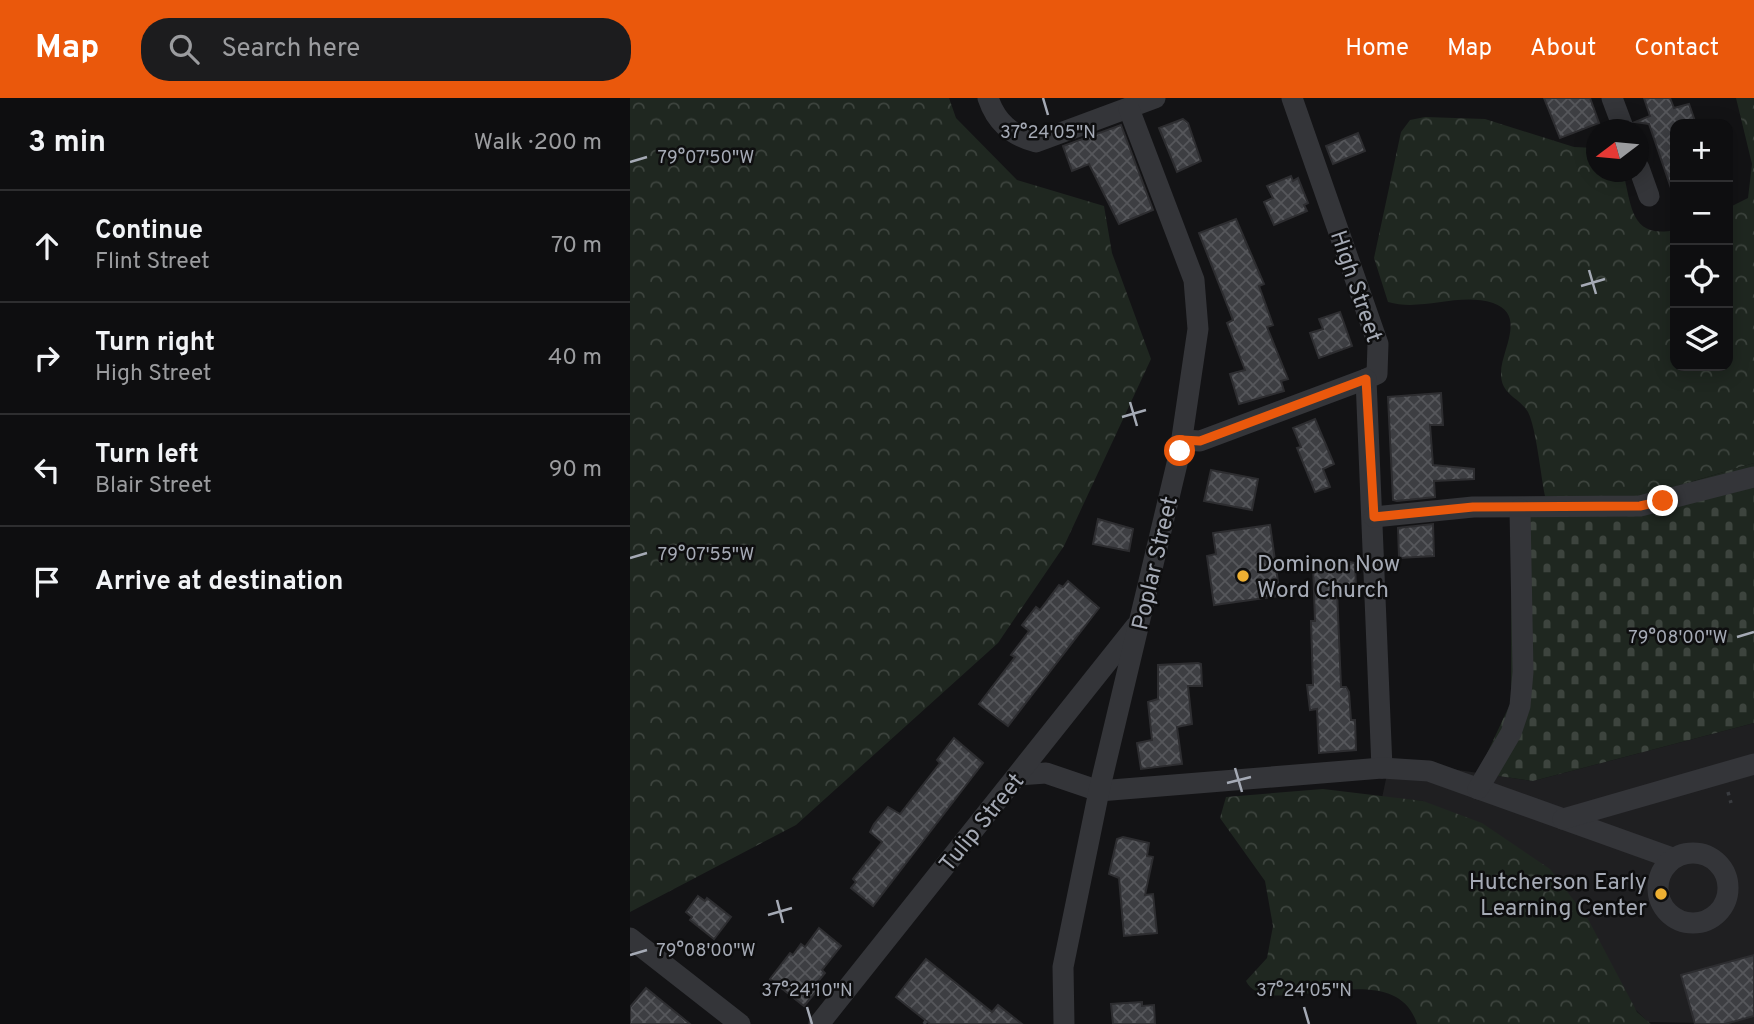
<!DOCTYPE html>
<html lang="en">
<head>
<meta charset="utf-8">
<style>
	body { margin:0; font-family:Overpass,sans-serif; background:#1c1c1e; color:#f1f3f6 }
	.controls { position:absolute; right:21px; top:21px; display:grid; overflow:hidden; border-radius:14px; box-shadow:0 4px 18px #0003 }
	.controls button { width:63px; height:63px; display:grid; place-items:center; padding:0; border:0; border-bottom:2px solid #2e2e30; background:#0e0e10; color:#f1f3f6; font:35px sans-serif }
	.compass { position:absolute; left:956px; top:21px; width:63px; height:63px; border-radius:50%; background:#0e0e10; box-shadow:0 4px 18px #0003; rotate:254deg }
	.stop { position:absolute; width:21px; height:21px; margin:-16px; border:5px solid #ea580c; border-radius:50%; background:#fff }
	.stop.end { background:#ea580c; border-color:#fff; box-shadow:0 2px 7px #0008 }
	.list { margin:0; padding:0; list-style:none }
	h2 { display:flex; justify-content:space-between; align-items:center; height:91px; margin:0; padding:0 28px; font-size:30px }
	h2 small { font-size:23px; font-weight:400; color:#9b9c9f }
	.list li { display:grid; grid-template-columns:46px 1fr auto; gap:21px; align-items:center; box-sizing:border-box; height:112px; padding:0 28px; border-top:2px solid #2e2e30 }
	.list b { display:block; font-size:26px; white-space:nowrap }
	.list p { margin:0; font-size:23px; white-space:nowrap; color:#9b9c9f }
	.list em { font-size:23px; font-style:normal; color:#9b9c9f }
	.icon { flex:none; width:38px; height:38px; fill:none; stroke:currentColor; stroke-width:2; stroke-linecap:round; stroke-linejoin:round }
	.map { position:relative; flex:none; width:1124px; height:926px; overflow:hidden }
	header { display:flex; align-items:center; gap:42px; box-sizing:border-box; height:98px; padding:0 35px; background:#ea580c; color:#fff }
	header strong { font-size:33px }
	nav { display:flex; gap:38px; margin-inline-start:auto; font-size:24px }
	.search { width:490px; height:63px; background:#1c1c1e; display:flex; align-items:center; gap:18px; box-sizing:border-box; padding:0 24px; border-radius:28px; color:#9b9c9f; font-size:26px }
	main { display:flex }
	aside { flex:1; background:#0e0e10 }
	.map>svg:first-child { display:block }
	.built { fill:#1f1f21 }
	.forest { fill:url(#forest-crowns) }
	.cemetery { fill:url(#cemetery-stones) }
	.building { fill:url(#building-cross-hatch); stroke:#2d2d30; stroke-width:2 }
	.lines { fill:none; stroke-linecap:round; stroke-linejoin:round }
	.path { stroke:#3a3c40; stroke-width:3.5; stroke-dasharray:3.5 5; stroke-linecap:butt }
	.minor { stroke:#343539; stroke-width:21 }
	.route { stroke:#ea580c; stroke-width:9 }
	.ticks { fill:none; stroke:#a5aab5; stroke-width:2.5 }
	.poi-dot { fill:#edaf32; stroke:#0e0e0f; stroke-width:2.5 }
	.labels { text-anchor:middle; stroke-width:5; stroke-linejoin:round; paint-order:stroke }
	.street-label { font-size:23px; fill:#a5aab5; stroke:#0e0e0f }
	.poi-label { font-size:23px; fill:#a5aab5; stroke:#0e0e0f; text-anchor:start }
	.ticks-label { font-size:18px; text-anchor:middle; fill:#a5aab5; stroke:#0e0e0f; stroke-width:5; stroke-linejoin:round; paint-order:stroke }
</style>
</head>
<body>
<header>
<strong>Map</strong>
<div class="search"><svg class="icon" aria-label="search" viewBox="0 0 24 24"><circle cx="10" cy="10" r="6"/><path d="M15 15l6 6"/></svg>Search here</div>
<nav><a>Home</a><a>Map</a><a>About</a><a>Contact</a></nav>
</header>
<main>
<aside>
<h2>3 min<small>Walk · 200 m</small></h2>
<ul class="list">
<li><svg class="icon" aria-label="ahead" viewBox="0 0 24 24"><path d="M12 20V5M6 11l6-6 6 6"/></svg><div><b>Continue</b><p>Flint Street</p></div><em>70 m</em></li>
<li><svg class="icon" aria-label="right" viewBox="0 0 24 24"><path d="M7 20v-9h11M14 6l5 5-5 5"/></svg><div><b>Turn right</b><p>High Street</p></div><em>40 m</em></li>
<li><svg class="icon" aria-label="left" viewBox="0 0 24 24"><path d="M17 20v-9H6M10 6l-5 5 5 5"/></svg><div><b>Turn left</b><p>Blair Street</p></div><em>90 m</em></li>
<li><svg class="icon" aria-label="arrive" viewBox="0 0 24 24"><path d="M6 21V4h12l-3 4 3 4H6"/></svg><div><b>Arrive at destination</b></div></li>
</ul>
</aside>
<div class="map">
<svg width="1124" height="926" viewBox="0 0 1124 926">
	<defs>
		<pattern id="forest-crowns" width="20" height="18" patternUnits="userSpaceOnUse" patternTransform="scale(1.75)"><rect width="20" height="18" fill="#1f2720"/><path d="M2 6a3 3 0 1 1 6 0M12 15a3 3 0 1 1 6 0" fill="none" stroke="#3d443e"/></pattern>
		<pattern id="cemetery-stones" width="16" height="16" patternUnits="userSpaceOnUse" patternTransform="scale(1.75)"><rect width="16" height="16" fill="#1f2720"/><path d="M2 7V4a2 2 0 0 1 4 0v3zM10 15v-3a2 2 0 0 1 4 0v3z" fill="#3d443e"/></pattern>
		<pattern id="building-cross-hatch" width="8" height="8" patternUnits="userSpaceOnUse" patternTransform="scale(1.75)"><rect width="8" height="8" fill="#3d3e42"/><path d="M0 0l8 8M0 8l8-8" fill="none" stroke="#56575b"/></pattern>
	</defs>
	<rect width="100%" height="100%" fill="#131315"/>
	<path class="built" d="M1124 625V926L1018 924 793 703 752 700 760 662 903 683Z"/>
	<g class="forest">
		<path d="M0 0H319L326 20 387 82 474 108 482 155 521 261 434 448 368 545 166 727 0 814Z"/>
		<path d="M1106 0H1124V365L1003 401 915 398C911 379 906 329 898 314 889 299 871 297 871 276 870 254 898 217 863 205 828 194 792 214 758 204L744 160 771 34 780 22 795 19 855 21 944 49 966 50 967 74H993C1002 108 1000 141 1045 132V268H1098V110L1118 100 1122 66Z"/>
		<path d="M693 691 793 703 852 725 920 771 958 821 1007 914 1021 926H787C764 852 637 926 616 883L637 860 643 828 635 783 590 720 596 699Z"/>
	</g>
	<path class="cemetery" d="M1124 365V625L903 683 848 675 881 604V399L1003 401Z"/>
	<g class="building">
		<path d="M914 0H960L969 25 930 40Z"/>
		<path d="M1014 0H1040L1044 10 1059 6 1066 26H1045V93H1042L1019 26 1005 24 1020 18Z"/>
		<path d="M553 21 558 25 571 63 547 74 529 30Z"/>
		<path d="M491 27 523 112 489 126 459 66 442 73 433 48Z"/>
		<path d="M728 35 735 53 703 66 696 48Z"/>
		<path d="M661 78 663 83 668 80 678 105 674 107 677 113 644 127 634 104 643 100 637 88Z"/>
		<path d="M606 121 634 186 629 188 643 227 637 229 658 281 651 283 654 293 609 306 600 276 615 272 597 225 603 222 569 135Z"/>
		<path d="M710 214 722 248 689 260 680 235 693 231 689 221Z"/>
		<path d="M811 295 813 327H800L803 367 844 371V381L804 383 805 399 767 403 763 402 758 299Z"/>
		<path d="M685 321 704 366 693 371 700 389 685 394 667 350 671 349 663 330Z"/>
		<path d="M581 372 628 381 622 412 574 403Z"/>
		<path d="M468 421 503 431 499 453 463 446Z"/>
		<path d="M803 426 804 458 769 460 768 430Z"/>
		<path d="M640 427 650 498 584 507 577 458 586 456 583 435Z"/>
		<path d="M720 464 725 465 726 491 707 492 711 589H716L719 594 721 622H725L726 652 689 655 687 611 680 612 677 587H683L681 523H685L683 465Z"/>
		<path d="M438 483 469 510 378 628 349 606 385 559 381 557 399 533 392 527 406 509 410 512 429 487 433 489Z"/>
		<path d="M568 565 571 566 572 588H558L562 626 547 629 552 666 511 671 507 645 522 642 518 604 528 601V567Z"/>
		<path d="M324 640 353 665 243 808 221 790 226 784 223 781 252 744 240 734 244 726 258 709 270 716 310 665 307 662Z"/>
		<path d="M493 739 519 745 517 758 523 759 515 797 523 796 527 835 494 838 489 780 479 776 487 741Z"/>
		<path d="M68 798 75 803 77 800 101 819 84 841 60 822 62 819 56 814Z"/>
		<path d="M189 830 211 848 192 872 195 875 186 886 190 889 174 908 140 881 160 855 163 857 171 846 175 849Z"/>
		<path d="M1124 857V918L1095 926H1065L1051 877Z"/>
		<path d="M296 861 362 914 368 907 392 926H300L266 899Z"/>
		<path d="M16 890 60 926H0V909Z"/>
		<path d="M512 904V908L524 907 525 926H483L481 906Z"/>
	</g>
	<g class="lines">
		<g class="path">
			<path d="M1098 694 1101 705"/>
			<path d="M294 926 296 923"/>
		</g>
		<g class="minor">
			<path d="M358 0C366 24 381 37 406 44L525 0"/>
			<path d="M662 0 748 246 747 276 736 281 752 670"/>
			<path d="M982 0 994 32"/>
			<path d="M1009 70 1019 98"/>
			<path d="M552 342 570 343 736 281"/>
			<path d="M744 419 843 409 1010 408 1124 379"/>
			<path d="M388 677 416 675 469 693 752 670 799 673 1042 760"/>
			<path d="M848 691 881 635 890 608 893 574 890 411"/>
			<path d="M933 721 1124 666"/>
			<circle cx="1063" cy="790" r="35"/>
			<path d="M0 840 110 926"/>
			<path d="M189 926 506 528"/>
			<path d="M434 926 433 869 469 693 550 353 568 231 564 182 499 11"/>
		</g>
	</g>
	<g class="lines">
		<path class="route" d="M550 353 552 342 570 343 736 281 744 419 843 409 1010 408 1033 403"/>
	</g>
	<path class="ticks" d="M413 0 418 17M0 64 17 59M959 172 966 196M951 188 975 181M500 304 507 328M492 319 516 312M0 460 17 455M1107 539 1124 534M605 670 612 694M597 685 621 679M147 802 153 825M138 817 162 810M0 857 17 852M177 909 182 926M674 909 679 926"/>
	<g class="poi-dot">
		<circle cx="613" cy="478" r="7"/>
		<circle cx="1031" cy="796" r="7"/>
	</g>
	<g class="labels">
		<g class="street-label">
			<text transform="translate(727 188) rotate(71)" y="8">High Street</text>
			<text transform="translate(524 465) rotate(-77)" y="8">Poplar Street</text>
			<text transform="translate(351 724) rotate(-51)" y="8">Tulip Street</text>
		</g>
		<g class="poi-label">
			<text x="627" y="473">Dominon Now<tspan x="627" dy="26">Word Church</tspan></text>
			<text x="1017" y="791" text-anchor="end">Hutcherson Early<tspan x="1017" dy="26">Learning Center</tspan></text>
		</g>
	</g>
	<g class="ticks-label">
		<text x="418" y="40">37°24'05"N</text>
		<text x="76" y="65">79°07'50"W</text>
		<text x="76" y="462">79°07'55"W</text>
		<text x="1048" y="545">79°08'00"W</text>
		<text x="76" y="858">79°08'00"W</text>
		<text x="177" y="898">37°24'10"N</text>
		<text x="674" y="898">37°24'05"N</text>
	</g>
</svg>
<div class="controls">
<button>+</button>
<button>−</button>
<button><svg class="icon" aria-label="locate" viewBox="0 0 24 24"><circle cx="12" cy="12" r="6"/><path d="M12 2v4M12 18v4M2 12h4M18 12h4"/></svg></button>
<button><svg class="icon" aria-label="layers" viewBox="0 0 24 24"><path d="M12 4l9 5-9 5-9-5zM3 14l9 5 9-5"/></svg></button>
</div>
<svg class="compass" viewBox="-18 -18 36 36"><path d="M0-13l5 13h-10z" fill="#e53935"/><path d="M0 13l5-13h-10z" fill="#9b9c9f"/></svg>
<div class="stop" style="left:550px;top:353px"></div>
<div class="stop end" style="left:1033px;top:403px"></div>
</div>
</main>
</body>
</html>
